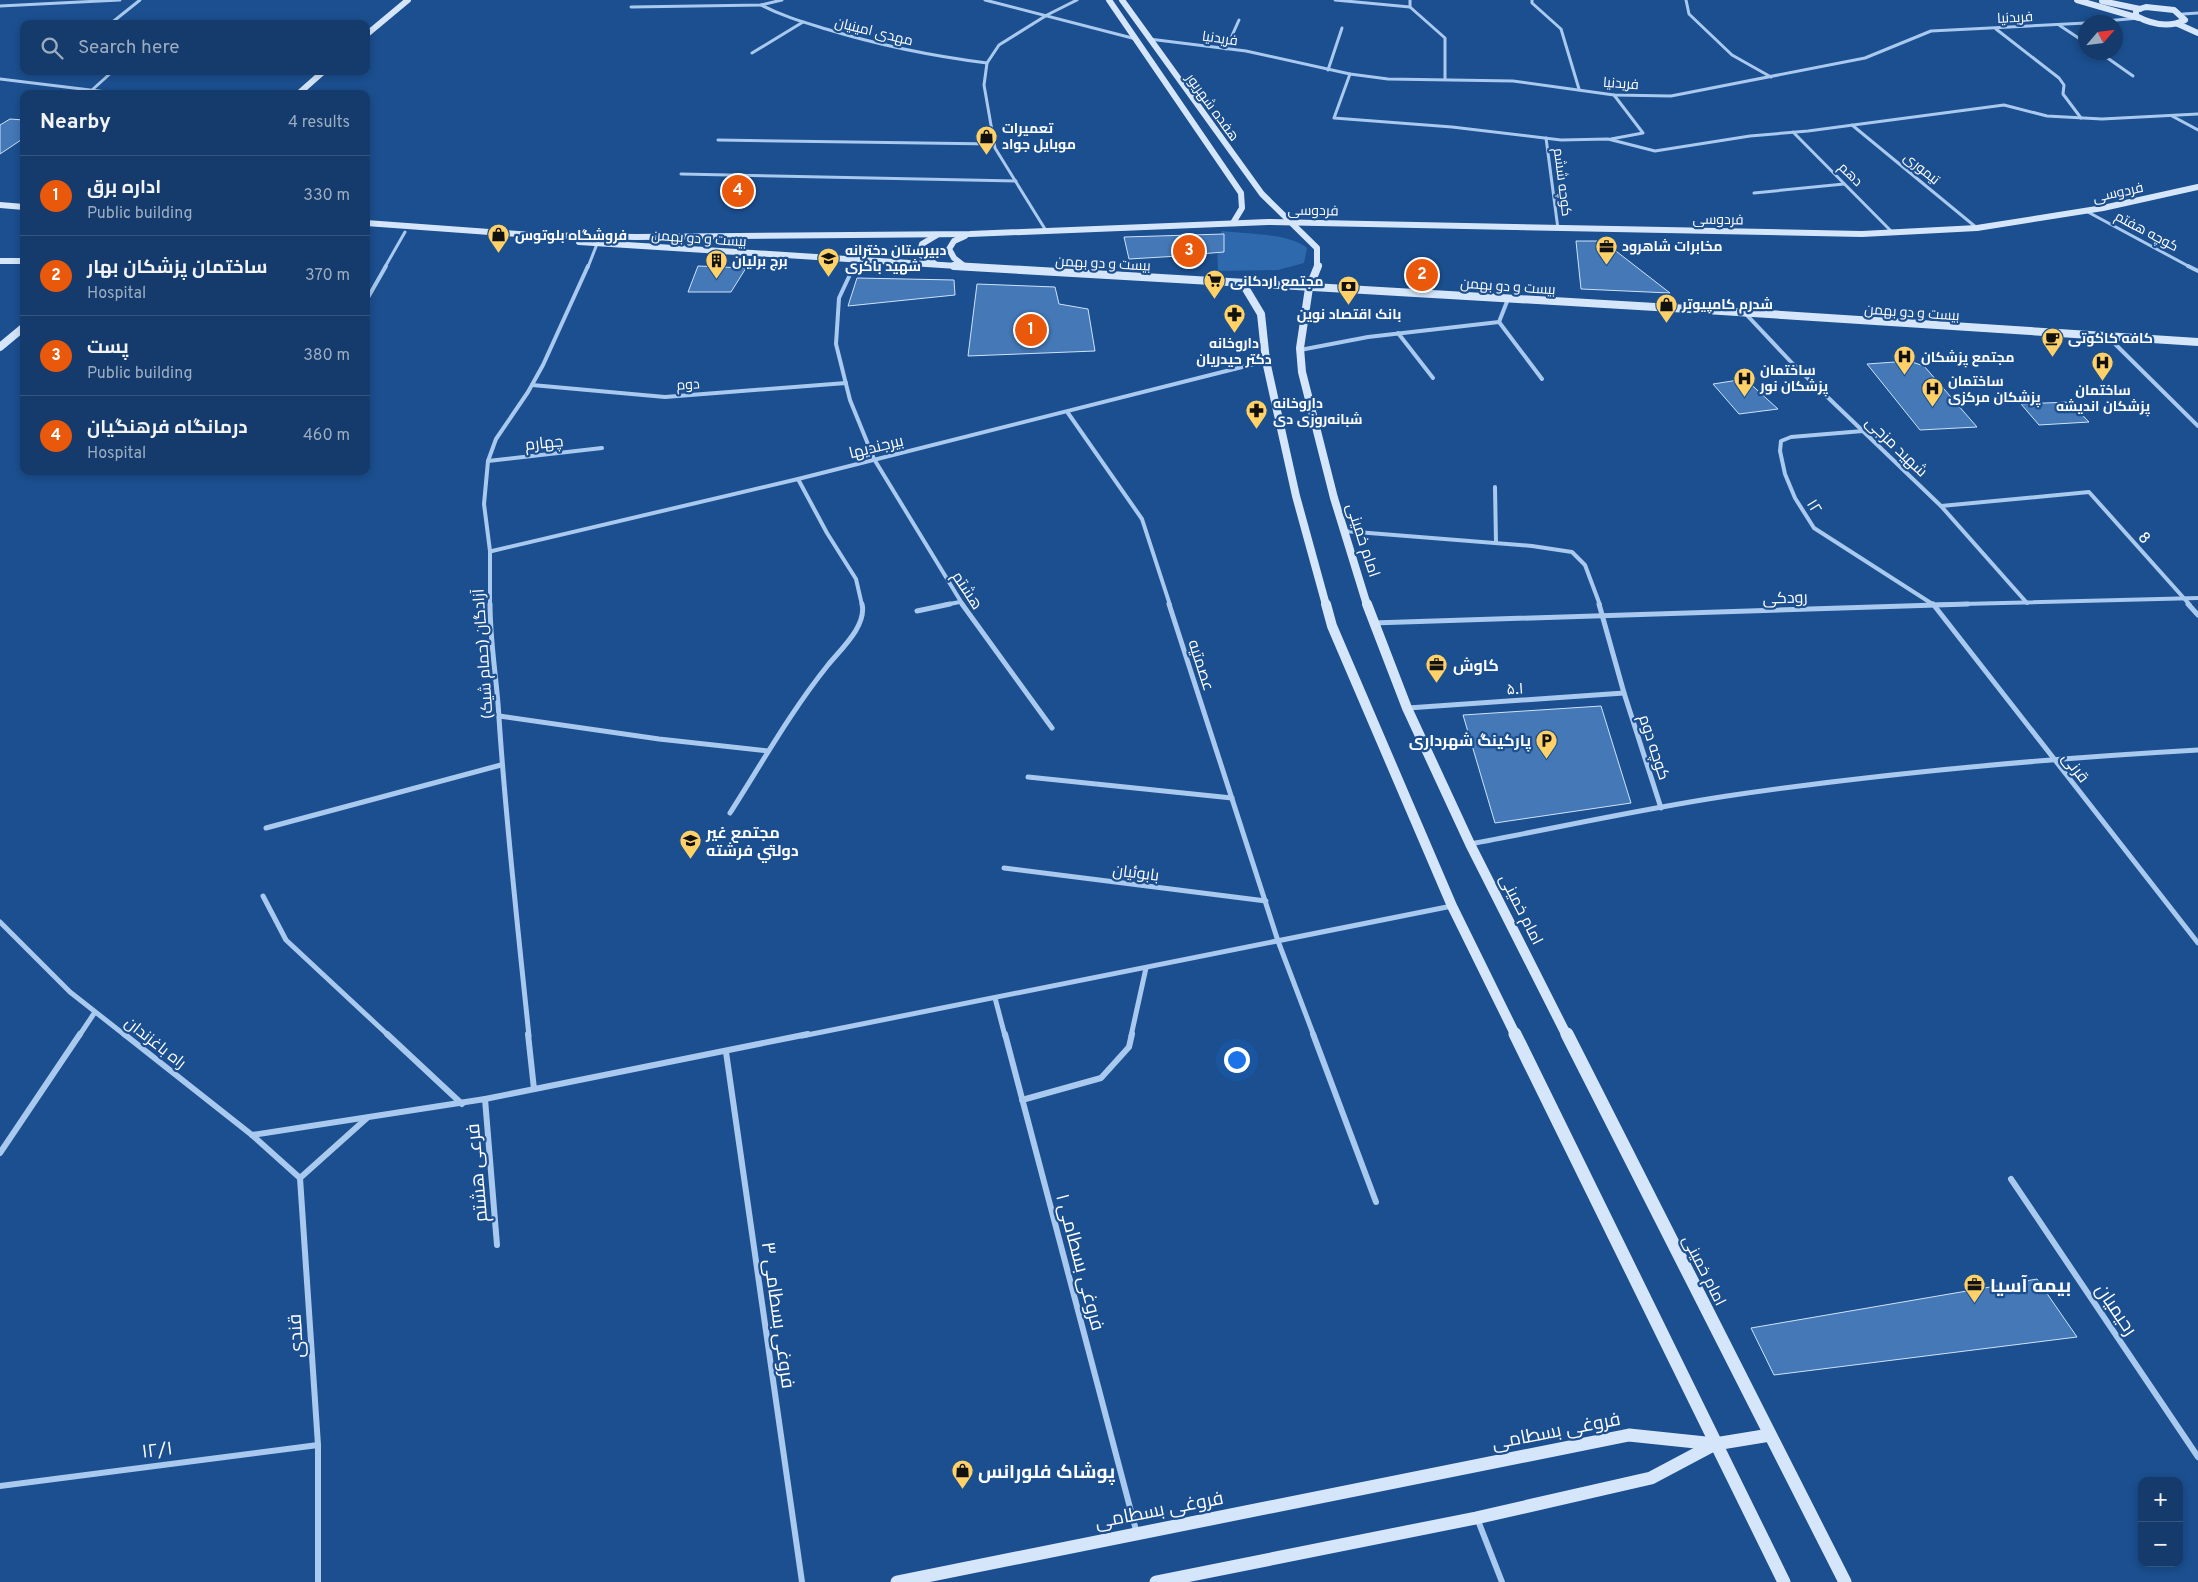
<!DOCTYPE html>
<html lang="en">
<head>
<meta charset="utf-8">
<style>
	body { margin:0; font-family:Overpass,Cairo,sans-serif; background:#1d4271; color:#f1f3f6 }
	.controls { position:absolute; right:15px; bottom:15px; display:grid; overflow:hidden; border-radius:10px; box-shadow:0 2px 8px #0003 }
	.controls button { width:45px; height:45px; display:grid; place-items:center; padding:0; border:0; border-bottom:1px solid #33557e; background:#143b6b; color:#f1f3f6; font:25px sans-serif }
	.compass { position:absolute; left:2078px; top:15px; width:45px; height:45px; border-radius:50%; background:#143b6b; box-shadow:0 2px 8px #0003; rotate:62deg }
	.you { position:absolute; left:1236px; top:1059px; width:18px; height:18px; margin:-12px; border:4px solid #fff; border-radius:50%; background:#1a73e8; box-shadow:0 0 0 8px #1a73e833 }
	.badge { display:grid; place-items:center; width:32px; height:32px; border-radius:50%; background:#ea580c; color:#fff; font-size:16px; font-weight:700 }
	.pin { position:absolute; translate:-50% -50%; border:2px solid #fff; box-shadow:0 1px 5px #0006 }
	.list { margin:0; padding:0; list-style:none }
	h2 { display:flex; justify-content:space-between; align-items:center; height:65px; margin:0; padding:0 20px; font-size:21px }
	h2 small { font-size:16px; font-weight:400; color:#9dadc1 }
	.list li { display:grid; grid-template-columns:32px 1fr auto; gap:15px; align-items:center; box-sizing:border-box; height:80px; padding:0 20px; border-top:1px solid #33557e }
	.list b { display:block; font-size:19px; white-space:nowrap }
	.list p { margin:0; font-size:16px; white-space:nowrap; color:#9dadc1 }
	.list em { font-size:16px; font-style:normal; color:#9dadc1 }
	.icon { flex:none; width:28px; height:28px; fill:none; stroke:currentColor; stroke-width:2; stroke-linecap:round; stroke-linejoin:round }
	.map { position:relative; flex:none; width:2198px; height:1582px; overflow:hidden }
	.search { position:absolute; background:#143b6b; box-shadow:0 2px 8px #0003; left:20px; top:20px; width:350px; height:55px; display:flex; align-items:center; gap:12px; box-sizing:border-box; padding:0 18px; border-radius:10px; color:#9dadc1; font-size:19px }
	.panel { position:absolute; background:#143b6b; box-shadow:0 2px 8px #0003; left:20px; top:90px; width:350px; height:385px; border-radius:10px }
	.map>svg:first-child { display:block }
	.green { fill:#2e69ad }
	.building { fill:#4478b7; stroke:#cfe3fa }
	.lines { fill:none; stroke-linecap:round; stroke-linejoin:round }
	.street-far3 { stroke:#a9c9ee; stroke-width:3 }
	.street-far2 { stroke:#a9c9ee; stroke-width:4 }
	.street-far1 { stroke:#a9c9ee; stroke-width:5 }
	.street { stroke:#a9c9ee; stroke-width:6 }
	.secondary-far3 { stroke:#d6e6fa; stroke-width:6 }
	.secondary-far2 { stroke:#d6e6fa; stroke-width:8 }
	.secondary-far1 { stroke:#d6e6fa; stroke-width:10 }
	.secondary { stroke:#d6e6fa; stroke-width:13 }
	.labels { text-anchor:middle; stroke-width:4.5; stroke-linejoin:round; paint-order:stroke }
	.far-street-label { font-size:14px; fill:#fff; stroke:#1b4f8f }
	.far-poi-label { font-size:14px; font-weight:bold; fill:#fff; stroke:#1b4f8f; text-anchor:start }
	.street-label { font-size:16px; fill:#fff; stroke:#1b4f8f }
	.poi-label { font-size:16px; font-weight:bold; fill:#fff; stroke:#1b4f8f; text-anchor:start }
	.near-street-label { font-size:19px; fill:#fff; stroke:#1b4f8f }
	.near-poi-label { font-size:19px; font-weight:bold; fill:#fff; stroke:#1b4f8f; text-anchor:start }
</style>
</head>
<body>
<div class="map">
<svg width="2198" height="1582" viewBox="0 0 2198 1582">
	<rect width="100%" height="100%" fill="#1b4f8f"/>
	<path class="green" d="M1222 231C1244 234 1290 233 1307 248L1304 263 1278 270 1218 271 1217 245Z"/>
	<g class="building">
		<path d="M10 119 24 120V138L0 154V125Z"/>
		<path d="M1224 234V252L1200 254V259L1180 258 1179 256 1129 259 1124 237Z"/>
		<path d="M1576 241H1603L1670 293 1581 289Z"/>
		<path d="M698 266 746 268 731 292H688Z"/>
		<path d="M857 278 954 280 955 295 848 306Z"/>
		<path d="M977 284 1055 287 1059 304 1088 309 1095 351 968 356Z"/>
		<path d="M1909 361 1924 366 1977 427 1920 430 1867 364Z"/>
		<path d="M1745 379 1778 409 1739 414 1713 384Z"/>
		<path d="M2070 402 2089 422 2039 425 2021 404Z"/>
		<path d="M1601 706 1631 803 1495 823 1463 715Z"/>
		<path d="M2037 1279 2077 1337 1774 1375 1751 1328Z"/>
	</g>
	<g class="lines">
		<g class="street-far3">
			<path d="M985 0 1136 39"/>
			<path d="M1335 0 1410 7"/>
			<path d="M1410 0V7L1445 38V79"/>
			<path d="M1532 0V3L1561 29 1579 89"/>
			<path d="M1686 0 1689 14 1732 55 1771 77"/>
			<path d="M761 5C782 16 803 22 826 29 878 45 932 56 987 63"/>
			<path d="M0 6 120 0"/>
			<path d="M631 7 761 5 782 0"/>
			<path d="M2183 14 2198 13"/>
			<path d="M2094 22 2139 18"/>
			<path d="M110 24 140 0"/>
			<path d="M2059 25 2086 43"/>
			<path d="M1996 29 2059 78 2064 85 2063 94 2081 118"/>
			<path d="M1149 39 1246 51 1350 74 1388 79 1513 81 1614 95 1671 96 1865 58 1931 31 2086 23"/>
			<path d="M1226 49 1239 20"/>
			<path d="M2099 52 2133 76"/>
			<path d="M752 53 803 22"/>
			<path d="M1328 70 1342 28"/>
			<path d="M1350 74 1334 118 1452 127 1561 140 1608 139 1655 151 1750 136 1808 131 2004 105 2047 116 2102 119 2198 114"/>
			<path d="M0 79 123 94"/>
			<path d="M92 90 113 71"/>
			<path d="M351 94 353 92"/>
			<path d="M2172 116 2198 130"/>
			<path d="M1852 125 1977 228"/>
			<path d="M1793 132 1892 232"/>
			<path d="M1546 138 1558 229"/>
			<path d="M1611 139 1643 133 1614 95"/>
			<path d="M718 140 994 144"/>
			<path d="M681 174 1016 181"/>
			<path d="M1754 193 1844 184"/>
			<path d="M2086 211 2190 267"/>
			<path d="M1045 229 995 148 984 85 987 63 999 45 1047 15 1077 0"/>
			<path d="M385 267 405 232"/>
			<path d="M588 267 597 244"/>
			<path d="M853 267 856 261"/>
		</g>
		<g class="street-far2">
			<path d="M854 266 839 298 836 344 850 400 874 459 963 605"/>
			<path d="M2188 266 2198 271"/>
			<path d="M366 301 386 266"/>
			<path d="M1744 312 1792 363 1941 506 2027 603"/>
			<path d="M1499 322 1542 379"/>
			<path d="M1398 333 1433 378"/>
			<path d="M2108 337 2198 426"/>
			<path d="M1300 350 1368 337 1499 322 1508 299"/>
			<path d="M532 385 665 397 846 383"/>
			<path d="M1068 413 1142 519 1170 605"/>
			<path d="M1863 431 1791 437 1781 441 1780 451 1785 474 1795 498 1814 528 1934 605"/>
			<path d="M488 461 602 448"/>
			<path d="M798 479 827 533 856 579 862 605"/>
			<path d="M1495 487 1496 542"/>
			<path d="M1941 506 2089 492 2190 605"/>
			<path d="M1344 531 1532 546 1572 552 1585 565 1600 605"/>
			<path d="M492 551 798 479 1266 361"/>
			<path d="M490 605V551L484 504 488 461 496 439 528 392 543 365 588 266"/>
			<path d="M944 605 960 602"/>
			<path d="M1921 605 2198 598"/>
		</g>
		<g class="street-far1">
			<path d="M490 604C490 643 497 680 499 718 506 824 518 930 529 1036"/>
			<path d="M962 604 1052 728"/>
			<path d="M1169 604 1278 941 1314 1036"/>
			<path d="M1599 604 1624 693 1661 808"/>
			<path d="M1933 604 2198 943"/>
			<path d="M2188 604 2198 615"/>
			<path d="M917 611 950 604"/>
			<path d="M1373 623 1968 604"/>
			<path d="M1408 708 1624 693"/>
			<path d="M499 716 659 739 768 751"/>
			<path d="M1028 777 1232 798"/>
			<path d="M730 813C762 763 791 711 828 665 841 649 867 626 862 604"/>
			<path d="M266 828 501 765"/>
			<path d="M1470 844C1556 828 1641 809 1727 796 1883 773 2040 759 2198 750"/>
			<path d="M1004 868 1266 901"/>
			<path d="M263 896 286 940 389 1036"/>
			<path d="M0 922 70 992 126 1036"/>
			<path d="M995 998 1005 1036"/>
			<path d="M79 1036 95 1012"/>
			<path d="M802 1036 1452 906"/>
			<path d="M1131 1036 1146 968"/>
		</g>
		<g class="street">
			<path d="M124 1034 252 1135 300 1178"/>
			<path d="M387 1034 462 1104"/>
			<path d="M528 1034 534 1089"/>
			<path d="M1005 1034 1137 1534"/>
			<path d="M1313 1034 1376 1202"/>
			<path d="M726 1052 802 1582"/>
			<path d="M485 1099 497 1245"/>
			<path d="M1022 1100 1101 1078 1129 1047 1132 1034"/>
			<path d="M252 1135 485 1099 808 1034"/>
			<path d="M0 1153 80 1034"/>
			<path d="M300 1178 318 1445V1582"/>
			<path d="M300 1178 367 1118"/>
			<path d="M2011 1179 2198 1457"/>
			<path d="M0 1486 318 1445"/>
			<path d="M1477 1518 1502 1582"/>
		</g>
		<g class="secondary-far3">
			<path d="M1109 0 1241 193 1242 208 1233 223"/>
			<path d="M1122 0 1262 194 1317 248V267"/>
			<path d="M2077 0 2139 18"/>
			<path d="M2102 1 2140 9"/>
			<path d="M2146 7 2174 10 2185 20C2169 28 2151 24 2136 16V10Z"/>
			<path d="M2178 24 2198 33"/>
			<path d="M366 35 408 0"/>
			<path d="M298 94 324 71"/>
			<path d="M0 205 24 207"/>
			<path d="M366 223 532 235 636 237 970 234 1268 222 1862 234 1977 228 2103 208 2198 187"/>
			<path d="M579 242 973 267"/>
			<path d="M0 261H24"/>
			<path d="M934 263 919 254 922 244 937 235"/>
			<path d="M963 265 954 258 949 249 954 241 965 236"/>
		</g>
		<g class="secondary-far2">
			<path d="M954 266 1706 310 2198 342"/>
			<path d="M1318 266 1309 288 1300 348 1302 372 1334 498 1367 605"/>
			<path d="M1243 284 1261 314 1266 361 1296 496 1326 605"/>
			<path d="M0 347 24 327"/>
		</g>
		<g class="secondary-far1">
			<path d="M1326 604 1332 626 1452 906 1516 1036"/>
			<path d="M1367 604 1407 708 1470 844 1567 1036"/>
		</g>
		<g class="secondary">
			<path d="M1515 1034 1784 1582"/>
			<path d="M1567 1034 1845 1582"/>
			<path d="M897 1582 1629 1435 1715 1444 1770 1435"/>
			<path d="M1156 1582 1476 1518 1651 1478 1715 1444"/>
		</g>
	</g>
	<defs>
		<symbol id="shop-pin" viewBox="-11 -11 22 30"><path d="M0 17L-7.5 6A9.5 9.5 0 1 1 7.5 6Z" fill="#ffd166" stroke="#1b4f8f"/><path d="M-5-2.5h2.3a2.7 3.5 0 0 1 5.4 0H5L5.5 6h-11ZM-1.5-2.5h3a1.5 2.3 0 0 0-3 0Z" fill="#111"/></symbol>
		<symbol id="office-pin" viewBox="-11 -11 22 30"><path d="M0 17L-7.5 6A9.5 9.5 0 1 1 7.5 6Z" fill="#ffd166" stroke="#1b4f8f"/><path d="M-6-3h4V-5.5h4V-3h4V5H-6ZM-1-4.5V-3h2v-1.5ZM-6 0V1H6V0Z" fill="#111"/></symbol>
		<symbol id="school-pin" viewBox="-11 -11 22 30"><path d="M0 17L-7.5 6A9.5 9.5 0 1 1 7.5 6Z" fill="#ffd166" stroke="#1b4f8f"/><path d="M0-5L7-2L0 1L-7-2ZM-4 1L0 2.5L4 1V4Q0 6-4 4Z" fill="#111"/></symbol>
		<symbol id="building-pin" viewBox="-11 -11 22 30"><path d="M0 17L-7.5 6A9.5 9.5 0 1 1 7.5 6Z" fill="#ffd166" stroke="#1b4f8f"/><path d="M-4-6H4V6H1V3H-1V6H-4ZM-2.5-4.3h1.7v1.8h-1.7ZM.8-4.3h1.7v1.8H.8ZM-2.5-1h1.7V.8h-1.7ZM.8-1h1.7V.8H.8Z" fill="#111"/></symbol>
		<symbol id="supermarket-pin" viewBox="-11 -11 22 30"><path d="M0 17L-7.5 6A9.5 9.5 0 1 1 7.5 6Z" fill="#ffd166" stroke="#1b4f8f"/><path d="M-6-5.5h2.5l.6 2H6L4.5 2H-2.5L-4.4-4H-6ZM-1.5 3.2a1.3 1.3 0 1 0 .1 0ZM3 3.2a1.3 1.3 0 1 0 .1 0Z" fill="#111"/></symbol>
		<symbol id="bank-pin" viewBox="-11 -11 22 30"><path d="M0 17L-7.5 6A9.5 9.5 0 1 1 7.5 6Z" fill="#ffd166" stroke="#1b4f8f"/><path d="M-6-4H6V4H-6ZM0-2.3a2.3 2.3 0 1 0 0 4.6a2.3 2.3 0 1 0 0-4.6Z" fill="#111"/></symbol>
		<symbol id="pharmacy-pin" viewBox="-11 -11 22 30"><path d="M0 17L-7.5 6A9.5 9.5 0 1 1 7.5 6Z" fill="#ffd166" stroke="#1b4f8f"/><path d="M-2-6h4v4h4v4h-4v4h-4v-4h-4v-4h4Z" fill="#111"/></symbol>
		<symbol id="cafe-pin" viewBox="-11 -11 22 30"><path d="M0 17L-7.5 6A9.5 9.5 0 1 1 7.5 6Z" fill="#ffd166" stroke="#1b4f8f"/><path d="M-5.5-4.5H6V0H3Q3 3.5 0 3.5H-2.5Q-5.5 3.5-5.5 0ZM3-3.2v2h1.7v-2ZM-6 4.5H4V6H-6Z" fill="#111"/></symbol>
		<symbol id="hospital-pin" viewBox="-11 -11 22 30"><path d="M0 17L-7.5 6A9.5 9.5 0 1 1 7.5 6Z" fill="#ffd166" stroke="#1b4f8f"/><path d="M-5-5h3v3.5h4V-5h3V5h-3V1.5h-4V5h-3Z" fill="#111"/></symbol>
		<symbol id="parking-pin" viewBox="-11 -11 22 30"><path d="M0 17L-7.5 6A9.5 9.5 0 1 1 7.5 6Z" fill="#ffd166" stroke="#1b4f8f"/><path d="M-3.5-5.5H1a3.5 3.5 0 0 1 0 7H-1V5.5H-3.5ZM-1-3.4V-.6H.8a1.4 1.4 0 0 0 0-2.8Z" fill="#111"/></symbol>
	</defs>
	<g fill-rule="evenodd">
		<use href="#shop-pin" x="974" y="124" width="25" height="34"/>
		<use href="#shop-pin" x="486" y="222" width="25" height="34"/>
		<use href="#office-pin" x="1594" y="234" width="25" height="34"/>
		<use href="#school-pin" x="816" y="246" width="25" height="34"/>
		<use href="#building-pin" x="704" y="248" width="25" height="34"/>
		<use href="#supermarket-pin" x="1202" y="268" width="25" height="34"/>
		<use href="#bank-pin" x="1336" y="274" width="25" height="34"/>
		<use href="#shop-pin" x="1654" y="292" width="25" height="34"/>
		<use href="#pharmacy-pin" x="1222" y="302" width="25" height="34"/>
		<use href="#cafe-pin" x="2040" y="326" width="25" height="34"/>
		<use href="#hospital-pin" x="1892" y="344" width="25" height="34"/>
		<use href="#hospital-pin" x="2090" y="350" width="25" height="34"/>
		<use href="#hospital-pin" x="1732" y="366" width="25" height="34"/>
		<use href="#hospital-pin" x="1920" y="376" width="25" height="34"/>
		<use href="#pharmacy-pin" x="1244" y="398" width="25" height="34"/>
		<use href="#office-pin" x="1424" y="652" width="25" height="34"/>
		<use href="#parking-pin" x="1534" y="728" width="25" height="34"/>
		<use href="#school-pin" x="678" y="828" width="25" height="34"/>
		<use href="#office-pin" x="1962" y="1272" width="25" height="34"/>
		<use href="#shop-pin" x="950" y="1458" width="25" height="34"/>
	</g>
	<g class="labels">
		<g class="far-street-label">
			<text transform="translate(2015 17) rotate(-3)" y="5">فریدنیا</text>
			<text transform="translate(874 31) rotate(14)" y="5">مهدی امینیان</text>
			<text transform="translate(1220 38) rotate(8)" y="5">فریدنیا</text>
			<text transform="translate(1621 83) rotate(4)" y="5">فریدنیا</text>
			<text transform="translate(1213 107) rotate(54)" y="5">هفده شهریور</text>
			<text transform="translate(1922 168) rotate(39)" y="5">تیموری</text>
			<text transform="translate(1851 174) rotate(45)" y="5">دهم</text>
			<text transform="translate(1563 182) rotate(83)" y="5">کوچه ششم</text>
			<text transform="translate(2118 192) rotate(-12)" y="5">فردوسی</text>
			<text transform="translate(1313 210) rotate(1)" y="5">فردوسی</text>
			<text transform="translate(1718 219) rotate(1)" y="5">فردوسی</text>
			<text transform="translate(2147 231) rotate(28)" y="5">کوچه هفتم</text>
			<text transform="translate(699 238) rotate(4)" y="5">بیست و دو بهمن</text>
			<text transform="translate(1103 263) rotate(3)" y="5">بیست و دو بهمن</text>
			<text transform="translate(1508 286) rotate(4)" y="5">بیست و دو بهمن</text>
			<text transform="translate(1912 312) rotate(4)" y="5">بیست و دو بهمن</text>
			<text transform="translate(688 384) rotate(-4)" y="5">دوم</text>
		</g>
		<g class="far-poi-label">
			<text x="1002" y="133">تعمیرات<tspan x="1002" dy="16">موبایل جواد</tspan></text>
			<text x="515" y="240">فروشگاه بلوتوس</text>
			<text x="1622" y="251">مخابرات شاهرود</text>
			<text x="845" y="255">دبیرستان دخترانه<tspan x="845" dy="16">شهید باکری</tspan></text>
			<text x="732" y="266">برج برلیان</text>
			<text x="1230" y="286">مجتمع اردکانی</text>
			<text x="1682" y="309">شدرم کامپیوتر</text>
			<text x="1349" y="319" text-anchor="middle">بانک اقتصاد نوین</text>
			<text x="2068" y="343">کافه کاکوتی</text>
			<text x="1234" y="348" text-anchor="middle">داروخانه<tspan x="1234" dy="16">دکتر حیدریان</tspan></text>
			<text x="1921" y="362">مجتمع پزشکان</text>
			<text x="1760" y="375">ساختمان<tspan x="1760" dy="16">پزشکان نور</tspan></text>
			<text x="1948" y="386">ساختمان<tspan x="1948" dy="16">پزشکان مرکزی</tspan></text>
			<text x="2103" y="395" text-anchor="middle">ساختمان<tspan x="2103" dy="16">پزشکان اندیشه</tspan></text>
			<text x="1273" y="408">داروخانه<tspan x="1273" dy="16">شبانه‌روزی دی</tspan></text>
		</g>
		<g class="street-label">
			<text transform="translate(544 442) rotate(-6)" y="6">چهارم</text>
			<text transform="translate(876 446) rotate(-14)" y="6">بیرجندیها</text>
			<text transform="translate(1897 446) rotate(44)" y="6">شهید مزجی</text>
			<text transform="translate(1815 506) rotate(58)" y="6">۱۲</text>
			<text transform="translate(2145 537) rotate(48)" y="6">8</text>
			<text transform="translate(1364 540) rotate(72)" y="6">امام خمینی</text>
			<text transform="translate(968 590) rotate(57)" y="6">هشتم</text>
			<text transform="translate(1785 597) rotate(-2)" y="6">رودکی</text>
			<text transform="translate(482 654) rotate(-94)" y="6">آزادگان (حمام شیک)</text>
			<text transform="translate(1202 665) rotate(72)" y="6">عصمتیه</text>
			<text transform="translate(1515 688) rotate(-4)" y="6">۵.۱</text>
			<text transform="translate(1655 747) rotate(72)" y="6">کوچه دوم</text>
			<text transform="translate(2076 767) rotate(52)" y="6">قرنی</text>
			<text transform="translate(1136 872) rotate(7)" y="6">بابوئیان</text>
			<text transform="translate(1522 909) rotate(63)" y="6">امام خمینی</text>
			<text transform="translate(156 1042) rotate(38)" y="6">راه باغزندان</text>
			<text transform="translate(1705 1270) rotate(63)" y="6">امام خمینی</text>
		</g>
		<g class="poi-label">
			<text x="1453" y="671">کاوش</text>
			<text x="1531" y="746" text-anchor="end">پارکینگ شهرداری</text>
			<text x="706" y="838">مجتمع غير<tspan x="706" dy="18">دولتي فرشته</tspan></text>
		</g>
		<g class="near-street-label">
			<text transform="translate(476 1173) rotate(-95)" y="7">فرعی هشتم</text>
			<text transform="translate(1081 1262) rotate(75)" y="7">فروغی بسطامی ۱</text>
			<text transform="translate(2117 1309) rotate(56)" y="7">رحیمیان</text>
			<text transform="translate(779 1315) rotate(82)" y="7">فروغی بسطامی ۳</text>
			<text transform="translate(295 1336) rotate(-94)" y="7">قندی</text>
			<text transform="translate(1556 1430) rotate(-11)" y="7">فروغی بسطامی</text>
			<text transform="translate(157 1449) rotate(-7)" y="7">۱۲/۱</text>
			<text transform="translate(1159 1509) rotate(-11)" y="7">فروغی بسطامی</text>
		</g>
		<g class="near-poi-label">
			<text x="1990" y="1292">بیمه آسیا</text>
			<text x="978" y="1478">پوشاک فلورانس</text>
		</g>
	</g>
</svg>
<div class="controls">
<button>+</button>
<button>−</button>
</div>
<svg class="compass" viewBox="-18 -18 36 36"><path d="M0-13l5 13h-10z" fill="#e53935"/><path d="M0 13l5-13h-10z" fill="#9dadc1"/></svg>
<div class="you"></div>
<div class="pin badge" style="left:1031px;top:330px">1</div>
<div class="pin badge" style="left:1422px;top:275px">2</div>
<div class="pin badge" style="left:1189px;top:251px">3</div>
<div class="pin badge" style="left:738px;top:191px">4</div>
<div class="search"><svg class="icon" aria-label="search" viewBox="0 0 24 24"><circle cx="10" cy="10" r="6"/><path d="M15 15l6 6"/></svg>Search here</div>
<section class="panel">
<h2>Nearby<small>4 results</small></h2>
<ul class="list">
<li><span class="badge">1</span><div><b>اداره برق</b><p>Public building</p></div><em>330 m</em></li>
<li><span class="badge">2</span><div><b>ساختمان پزشکان بهار</b><p>Hospital</p></div><em>370 m</em></li>
<li><span class="badge">3</span><div><b>پست</b><p>Public building</p></div><em>380 m</em></li>
<li><span class="badge">4</span><div><b>درمانگاه فرهنگیان</b><p>Hospital</p></div><em>460 m</em></li>
</ul>
</section>
</div>
</body>
</html>
